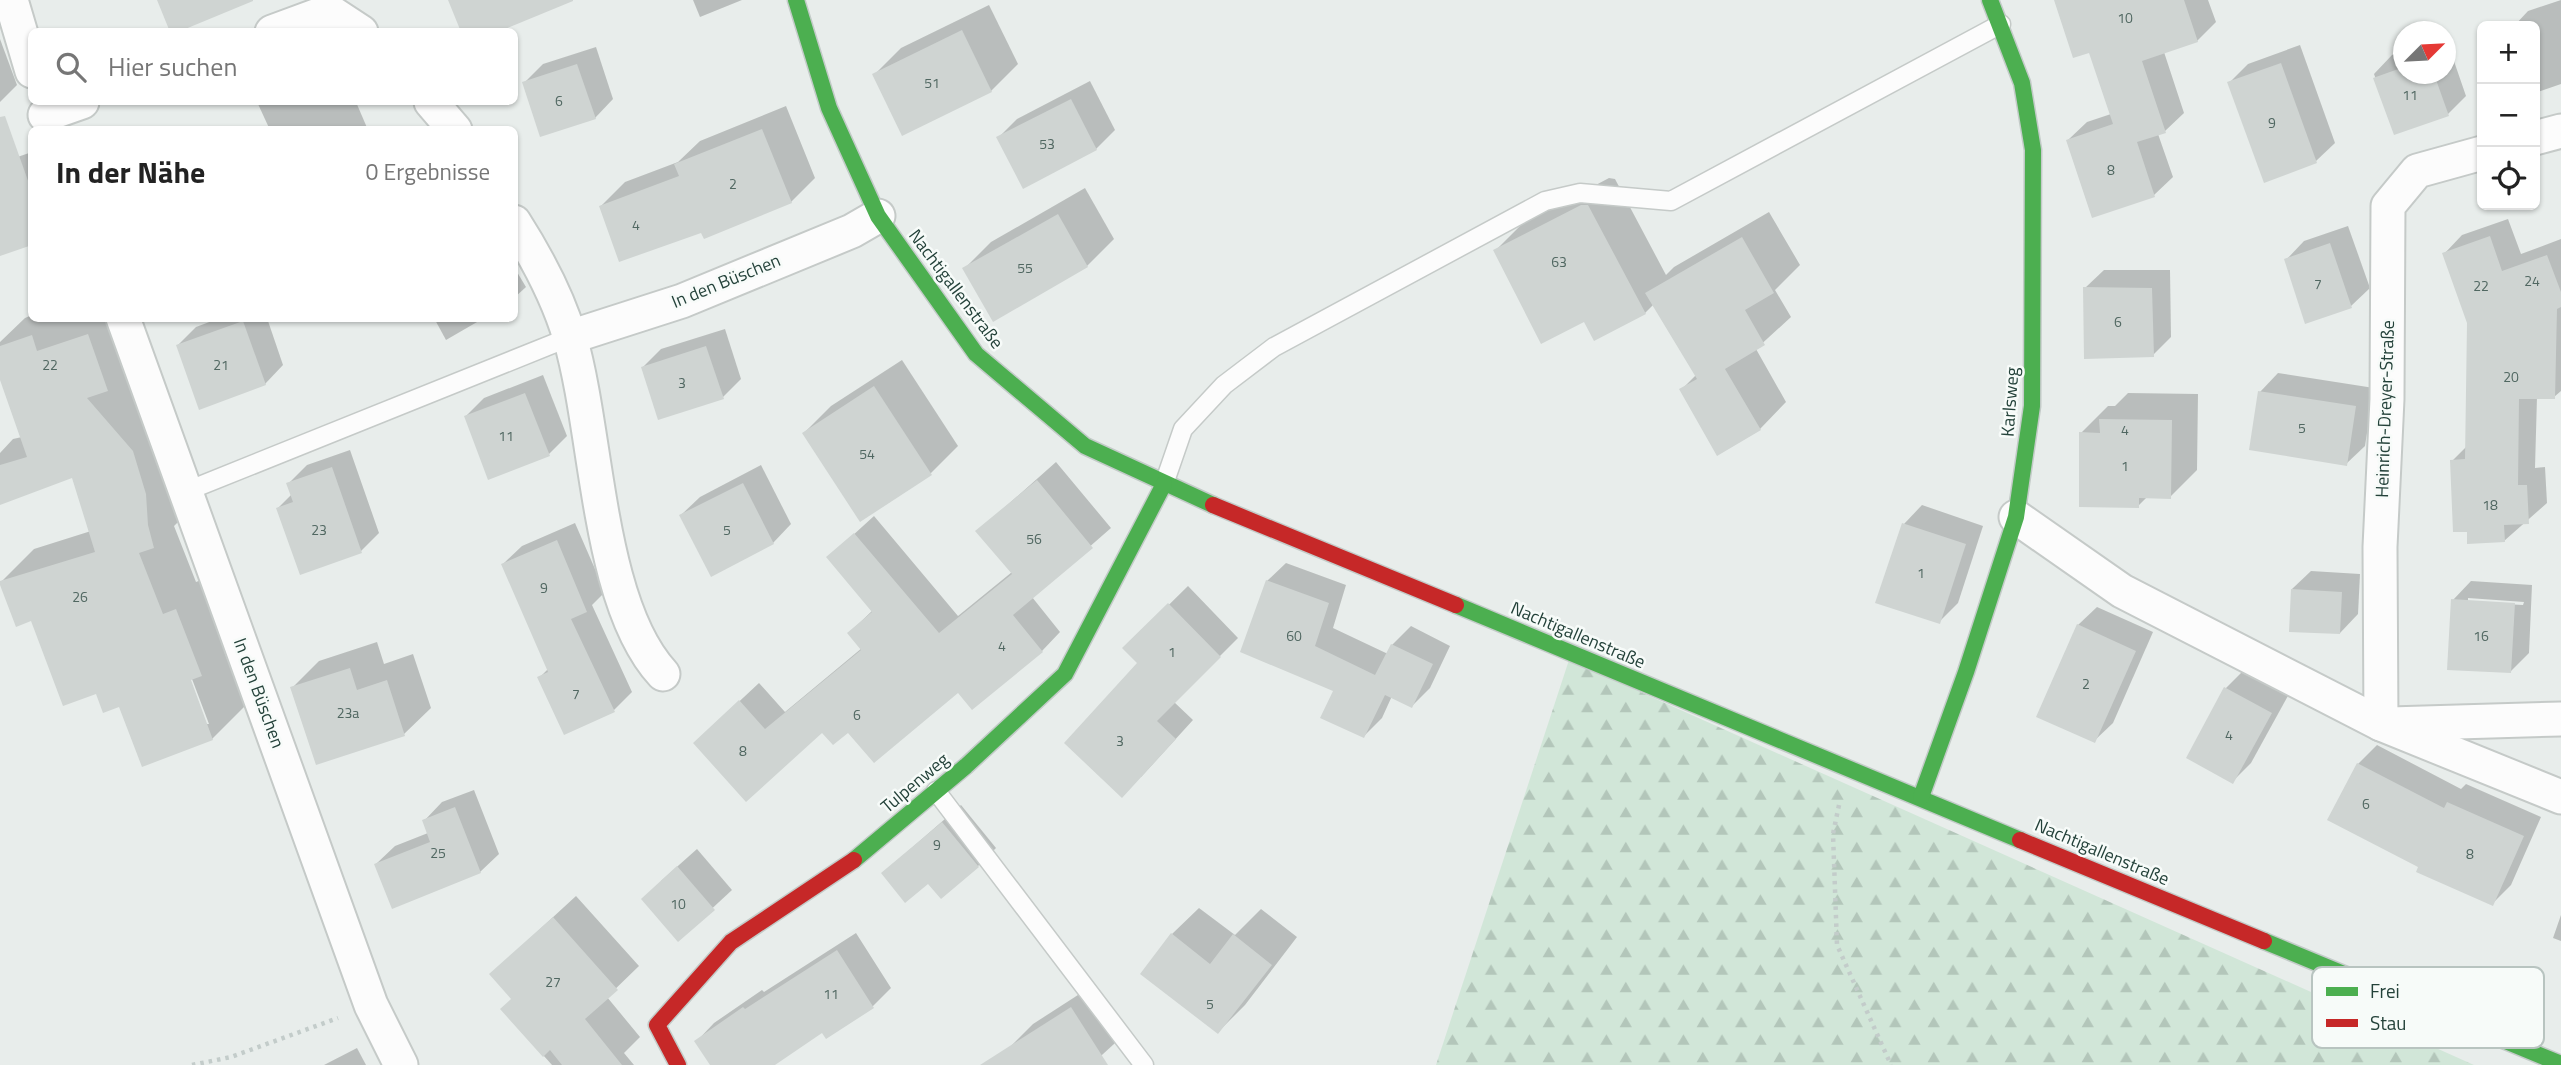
<!DOCTYPE html>
<html lang="de">
<head>
<meta charset="utf-8">
<style>
	body { margin:0; font-family:"Titillium Web",sans-serif; background:#f2f2f2; color:#222 }
	.controls { position:absolute; right:21px; top:21px; display:grid; overflow:hidden; border-radius:10px; box-shadow:0 2px 5px #0004 }
	.controls button { width:63px; height:63px; display:grid; place-items:center; padding:0; border:0; border-bottom:2px solid #e0e0e0; background:#fff; color:#222; font:35px sans-serif }
	.compass { position:absolute; left:2393px; top:21px; width:63px; height:63px; border-radius:50%; background:#fff; box-shadow:0 2px 5px #0004; rotate:66deg }
	.list { margin:0; padding:0; list-style:none }
	h2 { display:flex; justify-content:space-between; align-items:center; height:91px; margin:0; padding:0 28px; font-size:30px }
	h2 small { font-size:23px; font-weight:400; color:#767676 }
	.icon { flex:none; width:38px; height:38px; fill:none; stroke:currentColor; stroke-width:2; stroke-linecap:round; stroke-linejoin:round }
	.map { position:relative; flex:none; width:2561px; height:1065px; overflow:hidden }
	.search { position:absolute; background:#fff; box-shadow:0 2px 5px #0004; left:28px; top:28px; width:490px; height:77px; display:flex; align-items:center; gap:18px; box-sizing:border-box; padding:0 24px; border-radius:10px; color:#767676; font-size:26px }
	.panel { position:absolute; background:#fff; box-shadow:0 2px 5px #0004; left:28px; top:126px; width:490px; height:196px; border-radius:10px }
	.map>svg:first-child { display:block }
	.forest { fill:url(#forest-firs) }
	.shadow { fill:#0003; fill-rule:evenodd }
	.building { fill:#cfd4d2 }
	.lines { fill:none; stroke-linecap:round; stroke-linejoin:round }
	.lane-casing { stroke:#c5cac8; stroke-width:21 }
	.street-casing { stroke:#c5cac8; stroke-width:37 }
	.fast-casing { stroke:#c3cbc8; stroke-width:19 }
	.jam-casing { stroke:#c3cbc8; stroke-width:19 }
	.path { stroke:#c3ccca; stroke-width:4.5; stroke-dasharray:3.5 5; stroke-linecap:butt }
	.lane { stroke:#fcfcfc; stroke-width:18 }
	.street { stroke:#fcfcfc; stroke-width:33 }
	.fast { stroke:#4caf50; stroke-width:16 }
	.jam { stroke:#c62828; stroke-width:16 }
	.labels { text-anchor:middle; stroke-width:5; stroke-linejoin:round; paint-order:stroke }
	.number-label { font-size:14px; fill:#506761 }
	.street-label { font-size:18px; fill:#24423a; stroke:#f7fbf9 }
	.key { fill:#f7fbf9; stroke:#b8c4c0; stroke-width:2 }
	.key-label { font-size:19px; fill:#24423a }
</style>
</head>
<body>
<div class="map">
<svg width="2561" height="1065" viewBox="0 0 2561 1065">
	<defs>
		<pattern id="forest-firs" width="22" height="20" patternUnits="userSpaceOnUse" patternTransform="scale(1.75)"><rect width="22" height="20" fill="#d1e6d8"/><path d="M5 1l3.5 6h-7zM16 11l3.5 6h-7z" fill="#b3c6ba"/></pattern>
	</defs>
	<rect width="100%" height="100%" fill="#e8edeb"/>
	<path class="forest" d="M1569 660 2474 1065H1436Z"/>
	<g class="shadow">
		<path d="M693 0H742L700 17Z"/>
		<path d="M2056 0H2208L2216 22 2197 41 2164 52 2184 113 2165 131 2158 134 2173 177 2154 195 2094 216 2068 140 2087 122 2111 114 2090 51Z"/>
		<path d="M2561 0V84L2535 93V26H2514L2528 11Z"/>
		<path d="M989 5 1018 64 991 91 874 75 901 48Z"/>
		<path d="M2446 38 2466 96 2448 114 2395 133 2374 74 2392 55 2404 51V74H2446Z"/>
		<path d="M0 39 17 85 0 102Z"/>
		<path d="M2300 45 2335 143 2316 161 2229 83 2248 64Z"/>
		<path d="M596 47 613 99 595 118 524 83 543 64Z"/>
		<path d="M1090 81 1115 130 1096 149 1023 187 998 138 1017 119Z"/>
		<path d="M261 102H356L368 130H270L258 104Z"/>
		<path d="M786 106 815 178 791 202 601 206 625 182 678 162 700 141Z"/>
		<path d="M32 152V243L0 254V163Z"/>
		<path d="M1609 178 1615 179 1666 275 1674 267 1769 212 1800 265 1775 290 1791 317 1756 349 1786 402 1760 429 1681 390 1696 375 1654 304 1645 313 1585 319 1495 251 1522 224Z"/>
		<path d="M1085 188 1114 239 1087 266 993 320 965 268 991 242Z"/>
		<path d="M2508 219 2521 254 2561 239V391L2554 397H2537L2535 468 2545 467 2547 503 2504 541 2468 530 2452 461 2467 446 2469 323 2444 254 2462 235Z"/>
		<path d="M2348 226 2370 288 2351 306 2306 321 2286 260 2304 241Z"/>
		<path d="M514 267 526 287 514 298Z"/>
		<path d="M2104 270H2170L2171 337 2153 355 2085 288Z"/>
		<path d="M32 315V318H127L186 514 174 526 196 582 209 577 233 642 224 651 245 706 212 739 120 705 97 692 1 582 34 549 91 531 73 476 0 503V453L13 439 22 437 0 374V342L25 318ZM189 671 209 724H205L186 672Z"/>
		<path d="M220 318H267L283 365 265 384 178 345 196 327Z"/>
		<path d="M434 318H484L446 340Z"/>
		<path d="M725 329 741 379 723 397 643 367 661 349Z"/>
		<path d="M902 360 958 446 931 473 860 519 804 433 831 406Z"/>
		<path d="M2278 373 2374 388 2365 446 2346 464 2260 392Z"/>
		<path d="M543 375 567 436 549 454 466 416 484 398Z"/>
		<path d="M2128 393 2198 394 2197 470 2170 497H2147L2138 506 2081 433 2108 406H2115Z"/>
		<path d="M350 450 379 533 361 551 278 508 292 494 288 484 307 465Z"/>
		<path d="M1056 462 1111 528 1032 597 1060 632 1042 651 959 691 849 730H823L747 800 714 725 759 683 785 712 862 648 849 633 873 610 829 557 874 516 958 616 1012 572 978 531Z"/>
		<path d="M761 465 791 524 773 543 681 515 700 497Z"/>
		<path d="M1922 505 1983 526 1958 603 1939 622 1878 602 1904 524Z"/>
		<path d="M575 523 605 592 592 605 632 692 614 710 539 678 548 669 503 564 522 546Z"/>
		<path d="M1286 563 1346 585 1333 628 1388 654 1392 645 1411 626 1450 646 1430 688 1412 706 1392 696 1382 718 1364 736 1267 581Z"/>
		<path d="M2311 571 2360 574 2358 614 2340 633 2292 589Z"/>
		<path d="M2471 581 2532 585 2529 653 2510 672 2453 600ZM2468 598 2524 602 2523 605 2468 602Z"/>
		<path d="M1188 586 1238 638 1174 702 1193 720 1141 777 1140 663 1125 648Z"/>
		<path d="M2097 607 2153 632 2113 723 2094 741 2078 625Z"/>
		<path d="M377 642 384 664 413 654 431 708 404 734 292 688 319 661Z"/>
		<path d="M2244 670 2289 694 2251 763 2233 781 2226 688Z"/>
		<path d="M2377 745 2461 789 2466 784 2541 817 2511 885 2493 903 2420 866 2358 764Z"/>
		<path d="M474 790 499 854 480 872 376 864 395 846 428 833 424 821 442 802Z"/>
		<path d="M961 805 996 848 978 866 929 882 883 873Z"/>
		<path d="M697 849 732 890 678 940 661 881Z"/>
		<path d="M576 896 639 966 607 997 640 1037 624 1053 634 1065H552L502 1009 513 999 491 974Z"/>
		<path d="M1199 908 1235 935 1261 909 1297 937 1245 1005 1218 1032 1172 934Z"/>
		<path d="M2561 915V941L2553 938Z"/>
		<path d="M856 933 891 988 873 1006 823 1030 772 1065H712L696 1042 714 1023 762 990 764 992Z"/>
		<path d="M1095 984 1126 1033 1091 1065H1020L1009 1048 1033 1024Z"/>
		<path d="M357 1048 366 1065H324Z"/>
	</g>
	<g class="building">
		<path d="M157 0H253V1L178 32H170Z"/>
		<path d="M448 0H573V1L498 32H461Z"/>
		<path d="M2054 0H2184L2198 42 2142 61 2166 133 2137 142 2155 197 2092 218 2066 140 2113 124 2089 53 2073 58Z"/>
		<path d="M962 30 992 92 902 136 872 74Z"/>
		<path d="M2281 63 2317 163 2264 183 2227 82Z"/>
		<path d="M577 64 596 119 540 137 522 82Z"/>
		<path d="M2404 67V74H2434L2449 116 2394 135 2373 78Z"/>
		<path d="M1071 99 1097 150 1023 189 996 137Z"/>
		<path d="M5 116 32 192V245L0 256V117Z"/>
		<path d="M762 129 792 203 704 239 701 233 619 262 599 206 679 176 674 164Z"/>
		<path d="M1581 205H1588L1646 314 1594 341 1584 322 1541 344 1493 250Z"/>
		<path d="M1058 214 1088 267 993 322 962 268Z"/>
		<path d="M2490 236 2502 271 2547 255 2561 292V307L2557 309 2555 399H2519L2518 485H2527L2529 524 2504 525 2505 542 2467 544V532H2453L2450 460 2465 459 2467 323 2442 253Z"/>
		<path d="M1742 237 1774 293 1745 310 1765 345 1725 369 1761 430 1717 456 1679 389 1697 379 1645 293Z"/>
		<path d="M2330 243 2352 308 2305 324 2284 259Z"/>
		<path d="M2083 287 2152 288 2154 357 2084 359Z"/>
		<path d="M243 321 266 385 199 410 176 345Z"/>
		<path d="M88 334 108 391 87 398 133 451 146 494 148 525 154 548 139 553 163 614 176 609 202 676 191 680 213 740 142 767 119 707 103 713 96 694 63 706 31 621 16 627 0 585V581L95 552 72 478 0 505V465L27 457 0 380V346L32 335 37 351Z"/>
		<path d="M706 346 724 399 658 420 641 367Z"/>
		<path d="M874 386 932 475 860 522 802 433Z"/>
		<path d="M2258 391 2356 406 2347 466 2249 450Z"/>
		<path d="M525 393 550 456 488 480 464 416Z"/>
		<path d="M2099 419 2172 420 2171 499 2139 498V508L2079 507V432L2100 433Z"/>
		<path d="M332 467 362 553 300 575 276 508 293 502 286 483Z"/>
		<path d="M1037 480 1093 548 1013 615 1043 652 972 710 958 693 874 763 848 733 833 745 822 733 746 802 693 743 739 700 765 729 861 650 847 633 872 612 826 557 854 533 939 633 1012 574 975 531Z"/>
		<path d="M743 483 774 544 711 577 679 515Z"/>
		<path d="M1902 523 1966 544 1940 624 1875 603Z"/>
		<path d="M557 540 587 612 571 619 615 712 564 735 537 677 548 672 501 564Z"/>
		<path d="M1266 580 1329 603 1315 646 1375 675 1391 644 1433 664 1412 708 1385 695 1364 738 1320 718 1333 691 1240 652Z"/>
		<path d="M2291 589 2342 592 2340 634 2289 632Z"/>
		<path d="M2451 599 2515 603 2511 673 2447 670Z"/>
		<path d="M1168 603 1221 657 1157 721 1176 739 1122 798 1064 743 1137 663 1122 648Z"/>
		<path d="M2077 624 2136 651 2095 743 2036 717Z"/>
		<path d="M350 668 357 690 387 680 405 736 316 765 290 687Z"/>
		<path d="M2224 687 2272 713 2233 784 2186 758Z"/>
		<path d="M2357 763 2444 808 2447 802 2524 836 2493 906 2416 872 2418 867 2327 820Z"/>
		<path d="M455 807 481 873 392 909 374 864 430 842 422 820Z"/>
		<path d="M942 822 979 867 941 899 928 884 905 903 881 873Z"/>
		<path d="M677 866 715 910 678 942 641 899Z"/>
		<path d="M553 917 618 990 585 1019 622 1065H562L550 1050 543 1057 500 1009 511 999 489 974Z"/>
		<path d="M1171 933 1210 964 1233 934 1272 965 1218 1034 1140 974Z"/>
		<path d="M837 950 874 1008 826 1039 822 1033 775 1065H710L694 1041 743 1007 745 1009Z"/>
		<path d="M1071 1007 1108 1065H980Z"/>
	</g>
	<g class="lines">
		<defs>
			<g id="lane">
				<path d="M1164 484 1183 429 1224 385 1274 347 1545 201 1580 193 1671 201 2001 24"/>
				<path d="M187 491 570 337"/>
				<path d="M936 791 1144 1065"/>
			</g>
			<g id="street">
				<path d="M11 0 32 71"/>
				<path d="M272 32 329 11 361 32"/>
				<path d="M431 102 455 130"/>
				<path d="M45 115 82 102"/>
				<path d="M2535 138 2561 131"/>
				<path d="M514 222C537 258 558 297 570 338 598 433 597 603 663 674"/>
				<path d="M123 318 371 1005 401 1065"/>
				<path d="M570 337 682 301 852 231 878 216"/>
				<path d="M2016 517 2122 591 2381 724 2561 797"/>
				<path d="M2381 724 2380 547 2387 399 2388 206 2417 171 2482 153"/>
				<path d="M2390 724 2561 719"/>
			</g>
			<g id="fast">
				<path d="M796 0 829 108 878 216 976 354 1085 446 1213 505"/>
				<path d="M1456 605 2020 840"/>
				<path d="M1921 797 1966 672 2016 517 2032 406 2033 150 2022 83 1990 0"/>
				<path d="M854 860 966 766 1065 674 1164 484"/>
				<path d="M2264 941 2561 1064"/>
			</g>
			<g id="jam">
				<path d="M1213 505 1456 605"/>
				<path d="M2020 840 2264 941"/>
				<path d="M678 1065 657 1025 731 942 854 860"/>
			</g>
		</defs>
		<use href="#lane" class="lane-casing"/>
		<use href="#street" class="street-casing"/>
		<use href="#fast" class="fast-casing"/>
		<use href="#jam" class="jam-casing"/>
		<g class="path">
			<path d="M1839 805 1833 834 1837 945 1891 1065"/>
			<path d="M192 1065 231 1057 338 1018"/>
		</g>
		<use href="#lane" class="lane"/>
		<use href="#street" class="street"/>
		<use href="#fast" class="fast"/>
		<use href="#jam" class="jam"/>
	</g>
	<g class="labels">
		<g class="number-label">
			<text x="2125" y="23">10</text>
			<text x="932" y="88">51</text>
			<text x="2410" y="100">11</text>
			<text x="559" y="106">6</text>
			<text x="2272" y="128">9</text>
			<text x="1047" y="149">53</text>
			<text x="2111" y="175">8</text>
			<text x="733" y="189">2</text>
			<text x="636" y="230">4</text>
			<text x="1559" y="267">63</text>
			<text x="1025" y="273">55</text>
			<text x="2532" y="286">24</text>
			<text x="2318" y="289">7</text>
			<text x="2481" y="291">22</text>
			<text x="2118" y="327">6</text>
			<text x="50" y="370">22</text>
			<text x="221" y="370">21</text>
			<text x="2511" y="382">20</text>
			<text x="682" y="388">3</text>
			<text x="2302" y="433">5</text>
			<text x="2125" y="435">4</text>
			<text x="506" y="441">11</text>
			<text x="867" y="459">54</text>
			<text x="2125" y="471">1</text>
			<text x="2490" y="510">18</text>
			<text x="319" y="535">23</text>
			<text x="727" y="535">5</text>
			<text x="1034" y="544">56</text>
			<text x="1921" y="578">1</text>
			<text x="544" y="593">9</text>
			<text x="80" y="602">26</text>
			<text x="1294" y="641">60</text>
			<text x="2481" y="641">16</text>
			<text x="1002" y="651">4</text>
			<text x="1172" y="657">1</text>
			<text x="2086" y="689">2</text>
			<text x="576" y="699">7</text>
			<text x="348" y="718">23a</text>
			<text x="857" y="720">6</text>
			<text x="2229" y="740">4</text>
			<text x="1120" y="746">3</text>
			<text x="743" y="756">8</text>
			<text x="2366" y="809">6</text>
			<text x="937" y="850">9</text>
			<text x="438" y="858">25</text>
			<text x="2470" y="859">8</text>
			<text x="678" y="909">10</text>
			<text x="553" y="987">27</text>
			<text x="831" y="999">11</text>
			<text x="1210" y="1009">5</text>
		</g>
		<g class="street-label">
			<text transform="translate(726 281) rotate(-22)" y="6">In den Büschen</text>
			<text transform="translate(956 289) rotate(53)" y="6">Nachtigallenstraße</text>
			<text transform="translate(2010 402) rotate(-86)" y="6">Karlsweg</text>
			<text transform="translate(2385 409) rotate(-88)" y="6">Heinrich-Dreyer-Straße</text>
			<text transform="translate(1578 635) rotate(23)" y="6">Nachtigallenstraße</text>
			<text transform="translate(259 693) rotate(70)" y="6">In den Büschen</text>
			<text transform="translate(915 783) rotate(-40)" y="6">Tulpenweg</text>
			<text transform="translate(2102 852) rotate(23)" y="6">Nachtigallenstraße</text>
		</g>
	</g>
	<rect x="2312" y="967" width="232" height="81" rx="10" class="key"/>
	<rect x="2326" y="987" width="32" height="9" fill="#4caf50"/>
	<rect x="2326" y="1019" width="32" height="8" fill="#c62828"/>
	<g class="key-label">
		<text x="2370" y="998">Frei</text>
		<text x="2370" y="1030">Stau</text>
	</g>
</svg>
<div class="controls">
<button>+</button>
<button>−</button>
<button><svg class="icon" aria-label="locate" viewBox="0 0 24 24"><circle cx="12" cy="12" r="6"/><path d="M12 2v4M12 18v4M2 12h4M18 12h4"/></svg></button>
</div>
<svg class="compass" viewBox="-18 -18 36 36"><path d="M0-13l5 13h-10z" fill="#e53935"/><path d="M0 13l5-13h-10z" fill="#767676"/></svg>
<div class="search"><svg class="icon" aria-label="search" viewBox="0 0 24 24"><circle cx="10" cy="10" r="6"/><path d="M15 15l6 6"/></svg>Hier suchen</div>
<section class="panel">
<h2>In der Nähe<small>0 Ergebnisse</small></h2>
<ul class="list">
</ul>
</section>
</div>
</body>
</html>
